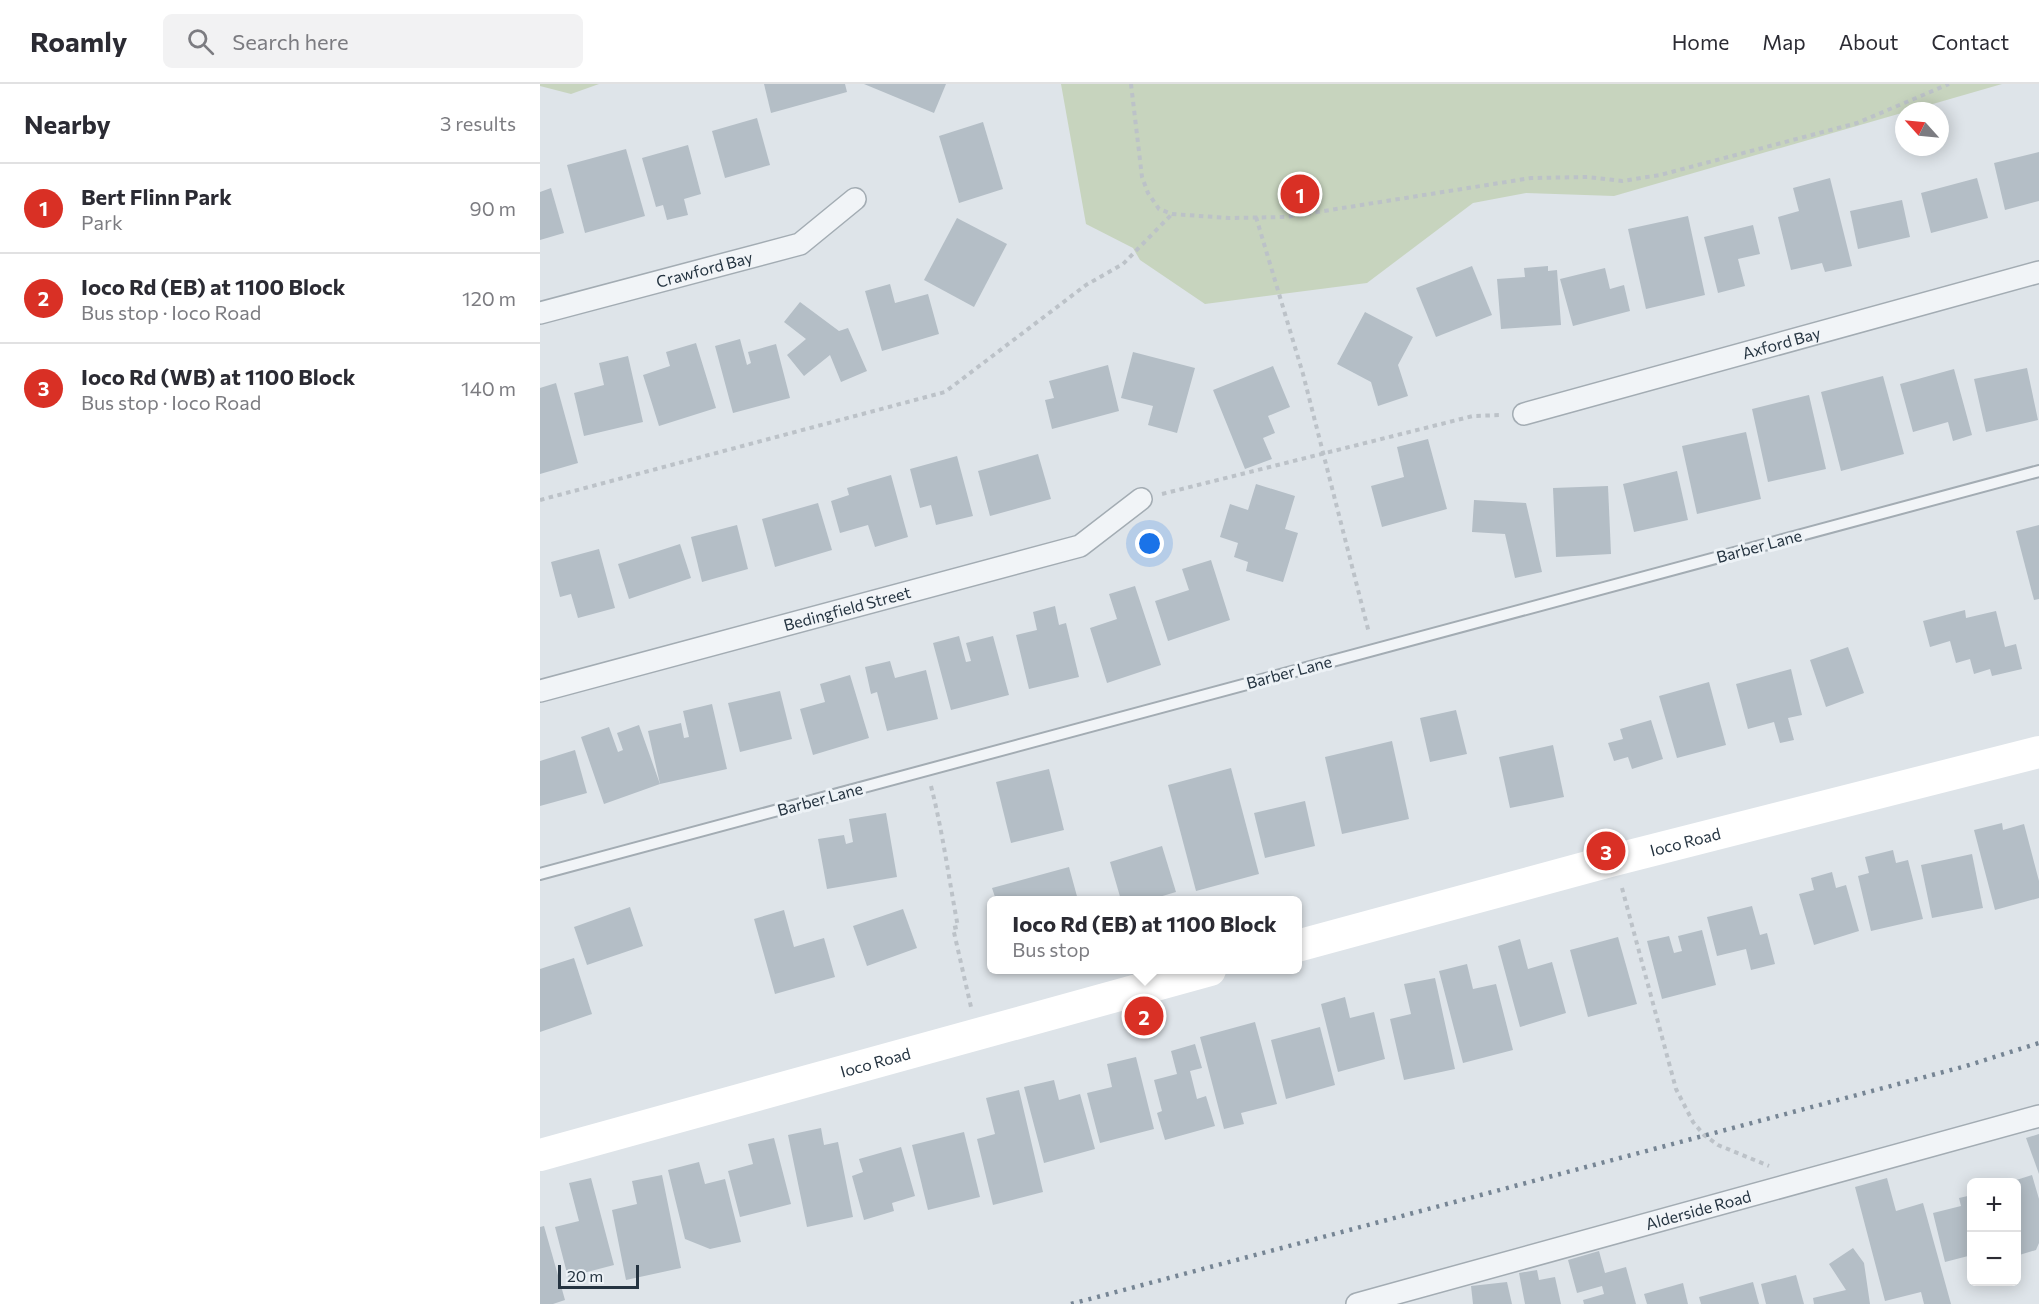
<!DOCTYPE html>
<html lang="en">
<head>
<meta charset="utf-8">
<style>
	body { margin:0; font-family:Commissioner,sans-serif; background:#f2f2f3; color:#2b2b33 }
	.controls { position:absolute; right:18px; bottom:18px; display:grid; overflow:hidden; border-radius:9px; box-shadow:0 3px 15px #0003 }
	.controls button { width:54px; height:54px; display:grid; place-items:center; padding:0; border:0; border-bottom:2px solid #e1e1e2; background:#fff; color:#2b2b33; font:30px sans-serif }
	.compass { position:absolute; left:1355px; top:18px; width:54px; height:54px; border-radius:50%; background:#fff; box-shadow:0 3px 15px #0003; rotate:297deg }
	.scale { position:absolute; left:18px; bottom:15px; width:81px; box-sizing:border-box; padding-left:6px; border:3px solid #253441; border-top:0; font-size:16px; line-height:21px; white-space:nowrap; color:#253441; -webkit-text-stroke:4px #edf2f6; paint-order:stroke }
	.you { position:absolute; left:610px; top:460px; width:21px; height:21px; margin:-15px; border:4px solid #fff; border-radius:50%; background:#1a73e8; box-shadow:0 0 0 9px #1a73e833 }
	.badge { display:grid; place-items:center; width:39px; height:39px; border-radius:50%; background:#d93025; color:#fff; font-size:20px; font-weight:700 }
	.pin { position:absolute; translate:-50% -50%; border:3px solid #fff; box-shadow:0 2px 6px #0006 }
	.popup { position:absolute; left:447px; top:812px; width:315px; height:78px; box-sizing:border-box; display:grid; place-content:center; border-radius:9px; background:#fff; filter:drop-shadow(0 2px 4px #0005); font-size:20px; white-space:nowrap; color:#7c7c81 }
	.popup b { font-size:22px; color:#2b2b33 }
	.popup::after { content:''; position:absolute; left:50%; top:100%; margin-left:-12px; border:12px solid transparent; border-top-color:#fff }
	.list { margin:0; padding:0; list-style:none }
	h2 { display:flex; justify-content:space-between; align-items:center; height:78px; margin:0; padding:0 24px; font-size:26px }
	h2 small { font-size:20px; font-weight:400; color:#7c7c81 }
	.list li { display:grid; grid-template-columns:39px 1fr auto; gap:18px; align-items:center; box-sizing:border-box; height:90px; padding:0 24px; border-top:2px solid #e1e1e2 }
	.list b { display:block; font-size:22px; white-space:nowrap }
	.list p { margin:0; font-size:20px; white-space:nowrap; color:#7c7c81 }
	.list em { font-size:20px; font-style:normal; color:#7c7c81 }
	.icon { flex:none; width:33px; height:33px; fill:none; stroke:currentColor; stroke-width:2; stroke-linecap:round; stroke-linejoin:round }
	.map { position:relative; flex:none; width:1499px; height:1220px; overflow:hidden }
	header { display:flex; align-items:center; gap:36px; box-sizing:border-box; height:84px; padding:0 30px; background:#fff; border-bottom:2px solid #e1e1e2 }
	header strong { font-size:28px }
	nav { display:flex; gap:33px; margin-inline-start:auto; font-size:21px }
	.search { width:420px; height:54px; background:#f2f2f3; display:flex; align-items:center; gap:15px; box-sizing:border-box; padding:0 21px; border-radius:9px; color:#7c7c81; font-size:22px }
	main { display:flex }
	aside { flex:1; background:#fff }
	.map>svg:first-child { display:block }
	.green { fill:#c7d4be }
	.building { fill:#b4bec6 }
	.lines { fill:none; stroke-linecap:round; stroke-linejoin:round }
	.lane-casing { stroke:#a3acb3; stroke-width:14 }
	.street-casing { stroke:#a3acb3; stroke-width:24 }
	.path { stroke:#bcc2c8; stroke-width:4; stroke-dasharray:4.5 4.5; stroke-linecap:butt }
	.lane { stroke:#f1f4f7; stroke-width:10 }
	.street { stroke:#f1f4f7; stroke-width:21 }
	.secondary { stroke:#fff; stroke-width:32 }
	.rail { stroke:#768594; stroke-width:4.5; stroke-dasharray:3 6; stroke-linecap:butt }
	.labels { text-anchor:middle; stroke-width:6; stroke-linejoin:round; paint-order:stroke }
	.street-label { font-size:16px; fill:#253441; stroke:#edf2f6 }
</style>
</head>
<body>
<header>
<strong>Roamly</strong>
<div class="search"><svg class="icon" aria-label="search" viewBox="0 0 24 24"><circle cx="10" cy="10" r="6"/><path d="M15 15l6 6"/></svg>Search here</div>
<nav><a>Home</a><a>Map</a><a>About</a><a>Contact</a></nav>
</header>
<main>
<aside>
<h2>Nearby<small>3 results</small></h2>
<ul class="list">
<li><span class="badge">1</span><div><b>Bert Flinn Park</b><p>Park</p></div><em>90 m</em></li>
<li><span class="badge">2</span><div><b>Ioco Rd (EB) at 1100 Block</b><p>Bus stop · Ioco Road</p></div><em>120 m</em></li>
<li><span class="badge">3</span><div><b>Ioco Rd (WB) at 1100 Block</b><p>Bus stop · Ioco Road</p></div><em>140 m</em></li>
</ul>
</aside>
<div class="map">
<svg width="1499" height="1220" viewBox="0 0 1499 1220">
	<rect width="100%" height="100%" fill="#dee4e9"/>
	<g class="green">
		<path d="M0 0H59L31 10 0 2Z"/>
		<path d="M521 0H1462L1074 112 986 109 933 119 827 199 665 220 600 176 593 164 546 140Z"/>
	</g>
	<g class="building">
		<path d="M224 0H305L307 8 231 29Z"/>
		<path d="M324 0H406L394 29Z"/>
		<path d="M217 34 230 81 185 94 172 47Z"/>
		<path d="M443 38 463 105 419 119 399 52Z"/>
		<path d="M148 61 161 110 144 115 148 131 127 136 123 121 116 123 102 74Z"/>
		<path d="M86 65 105 132 45 149 27 81Z"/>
		<path d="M1499 68V117L1465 126 1454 79Z"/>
		<path d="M1290 94 1312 182 1285 188 1282 179 1251 186 1238 133 1259 127 1253 104Z"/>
		<path d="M1437 94 1448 134 1391 149 1381 109Z"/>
		<path d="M11 104 24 149 0 156V108Z"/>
		<path d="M1362 116 1370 153 1318 165 1310 127Z"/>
		<path d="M1148 132 1165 211 1106 225 1088 145Z"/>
		<path d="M417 134 467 160 434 223 384 196Z"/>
		<path d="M1213 141 1220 170 1198 175 1205 202 1178 209 1164 153Z"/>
		<path d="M932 182 952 231 896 253 876 204Z"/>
		<path d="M1008 182V187L1017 186 1021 241 961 245 957 195 985 193 984 184Z"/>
		<path d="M1065 184 1070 205 1084 201 1090 227 1033 242 1020 195Z"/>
		<path d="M350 200 355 219 388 210 399 250 342 267 325 207Z"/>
		<path d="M260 218 299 247 308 244 327 287 301 298 290 271 264 292 247 271 266 255 244 238Z"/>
		<path d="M825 228 873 253 858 281 868 312 838 322 831 298 797 280Z"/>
		<path d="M200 255 207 281 211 279 208 268 236 260 250 314 193 329 175 262Z"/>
		<path d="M156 259 176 324 119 342 103 291 130 282 126 268Z"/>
		<path d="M593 268 655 284 637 349 608 341 613 322 581 314Z"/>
		<path d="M88 272 103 338 44 352 34 309 64 301 59 279Z"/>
		<path d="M568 281 579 327 512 345 505 316 514 314 509 297Z"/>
		<path d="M733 282 750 323 728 332 735 349 723 354 732 375 705 385 673 306Z"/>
		<path d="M1487 284 1498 336 1446 348 1434 295Z"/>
		<path d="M1414 285 1432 351 1413 357 1408 338 1373 348 1360 300Z"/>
		<path d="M1343 292 1364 370 1301 387 1281 308Z"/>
		<path d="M16 299 38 379 0 390V304Z"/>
		<path d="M1269 311 1286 385 1228 398 1212 325Z"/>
		<path d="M1206 348 1221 415 1157 430 1142 362Z"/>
		<path d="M888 355 907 425 842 443 831 402 864 393 857 363Z"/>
		<path d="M498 370 511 415 450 432 438 387Z"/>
		<path d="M417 372 433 432 396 441 391 421 380 424 370 385Z"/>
		<path d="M1137 387 1148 436 1094 448 1083 400Z"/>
		<path d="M351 391 368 453 335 463 328 441 300 449 291 417 309 411 307 404Z"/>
		<path d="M716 400 755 412 745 445 758 449 743 498 706 487 708 478 694 473 698 459 680 453 690 420 708 426Z"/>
		<path d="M1068 402 1071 470 1016 473 1013 404Z"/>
		<path d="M934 416 986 419 1002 488 975 494 965 450 932 448Z"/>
		<path d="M278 419 292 466 235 483 222 435Z"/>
		<path d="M197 441 208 485 162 498 151 453Z"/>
		<path d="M1499 441V515L1494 516 1476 447Z"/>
		<path d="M140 460 151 494 89 515 78 480Z"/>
		<path d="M59 465 75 524 38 534 31 510 20 513 11 478Z"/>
		<path d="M671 476 690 536 628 557 615 517 649 506 642 485Z"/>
		<path d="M595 502 621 581 567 599 550 544 577 535 569 510Z"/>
		<path d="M515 522 519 541 526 539 539 593 489 605 476 551 497 546 493 528Z"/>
		<path d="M1425 526 1426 534 1456 527 1465 563 1476 560 1482 585 1452 592 1450 585 1434 590 1430 575 1416 579 1410 557 1390 563 1383 537Z"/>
		<path d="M419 552 426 578 431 577 426 559 453 552 469 611 411 626 393 559Z"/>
		<path d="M1308 563 1324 609 1286 623 1270 576Z"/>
		<path d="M350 577 355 594 386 586 398 635 347 647 337 608 331 610 325 583Z"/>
		<path d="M1251 585 1262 631 1248 634 1254 656 1240 659 1234 638 1208 645 1196 600Z"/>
		<path d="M310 591 329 654 273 671 260 625 285 618 280 600Z"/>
		<path d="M1169 598 1186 661 1137 674 1119 612Z"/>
		<path d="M240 607 252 655 200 668 188 619Z"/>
		<path d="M172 620 187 685 120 700 108 647 141 639 144 654 149 653 143 627Z"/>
		<path d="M916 626 927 670 890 678 880 634Z"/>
		<path d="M1111 636 1123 675 1092 685 1088 673 1074 677 1068 659 1083 655 1080 645Z"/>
		<path d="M99 641 120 700 64 720 41 653 69 643 78 668 83 666 77 649Z"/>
		<path d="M852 657 869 735 802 750 785 673Z"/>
		<path d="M1013 661 1024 713 970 724 959 673Z"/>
		<path d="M35 666 47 709 0 722V677Z"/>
		<path d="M691 684 719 790 656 807 628 701Z"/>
		<path d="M509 685 524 746 471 759 456 698Z"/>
		<path d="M765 717 775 762 725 774 714 729Z"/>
		<path d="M346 729 357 793 287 805 278 755 304 751 306 760 313 758 309 735Z"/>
		<path d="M1462 739 1463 746 1484 740 1499 797V814L1455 826 1434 746Z"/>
		<path d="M622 762 636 808 609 816H581L570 778Z"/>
		<path d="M1353 766 1356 779 1368 776 1383 835 1331 847 1318 792 1329 789 1325 773Z"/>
		<path d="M1432 770 1443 824 1392 834 1381 781Z"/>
		<path d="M529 783 538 816H456L452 804Z"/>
		<path d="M1292 788 1296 804 1306 801 1319 847 1274 861 1259 810 1274 806 1271 794Z"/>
		<path d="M1212 822 1220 851 1227 849 1235 880 1211 886 1206 865 1177 872 1167 833Z"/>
		<path d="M90 823 103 862 47 881 34 843Z"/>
		<path d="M363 825 377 864 327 882 313 842Z"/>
		<path d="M244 826 254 863 284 854 295 893 235 910 214 835Z"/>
		<path d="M1162 846 1176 901 1122 915 1107 857 1129 852 1134 869 1142 867 1138 852Z"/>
		<path d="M1078 853 1097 920 1048 933 1030 866Z"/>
		<path d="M980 855 988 885 1012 878 1026 929 980 943 958 862Z"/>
		<path d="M34 874 52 930 0 948V885Z"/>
		<path d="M927 880 933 905 956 900 973 966 923 979 899 887Z"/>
		<path d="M895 894 915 985 864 996 850 935 871 930 864 900Z"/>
		<path d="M805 913 810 934 834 928 845 975 798 988 781 920Z"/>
		<path d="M715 938 737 1020 701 1029 704 1040 684 1045 660 953Z"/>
		<path d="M780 943 795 1001 746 1015 731 956Z"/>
		<path d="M655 960 662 984 650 987 657 1015 666 1012 675 1042 625 1056 617 1029 622 1027 614 996 637 990 631 967Z"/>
		<path d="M596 973 614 1045 560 1059 547 1009 572 1003 567 980Z"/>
		<path d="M514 996 519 1016 540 1010 555 1065 504 1079 484 1003Z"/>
		<path d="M479 1006 503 1108 453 1121 437 1055 455 1050 446 1014Z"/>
		<path d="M281 1044 284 1061 298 1058 313 1133 267 1143 248 1051Z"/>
		<path d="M424 1048 440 1113 388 1126 372 1061Z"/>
		<path d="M1499 1050V1090L1486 1054Z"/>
		<path d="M234 1054 251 1120 200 1133 188 1087 213 1080 208 1060Z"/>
		<path d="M361 1063 375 1112 352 1119 354 1127 324 1136 312 1092 323 1088 319 1075Z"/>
		<path d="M159 1078 165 1100 185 1095 201 1158 170 1165 145 1155 128 1086Z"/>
		<path d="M122 1091 141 1184 86 1196 72 1126 97 1120 92 1097Z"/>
		<path d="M1492 1091 1499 1115V1159L1496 1166 1476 1172V1098H1470Z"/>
		<path d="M51 1094 74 1181 28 1193 15 1143 39 1137 29 1099Z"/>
		<path d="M1347 1094 1356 1127 1383 1119 1411 1220H1384L1381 1208 1345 1217 1315 1103Z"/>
		<path d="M1432 1111V1171L1405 1178 1393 1129 1421 1122 1419 1114Z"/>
		<path d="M4 1142 25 1216 13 1220H0V1143Z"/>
		<path d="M1313 1164 1324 1179 1330 1220H1274L1273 1214 1306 1206 1289 1180Z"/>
		<path d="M1059 1167 1065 1189 1086 1183 1096 1220H1044L1043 1216 1064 1210 1062 1202 1037 1209 1028 1176Z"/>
		<path d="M997 1186 999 1196 1015 1193 1021 1220H985L979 1189Z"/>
		<path d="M1256 1191 1264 1220H1226L1221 1200Z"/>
		<path d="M967 1198 972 1220H933L931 1202Z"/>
		<path d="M1213 1198 1219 1220H1161L1159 1213Z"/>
		<path d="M1143 1199 1148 1220H1107L1104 1210Z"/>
	</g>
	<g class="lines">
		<defs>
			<path id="lane" d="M0 790 1499 387"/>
			<g id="street">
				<path id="s1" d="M0 229 260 160 315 115"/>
				<path id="s2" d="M984 330 1499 188"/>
				<path id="s3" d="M0 607 540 462 601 415"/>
				<path id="s4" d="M817 1220 1499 1032"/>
			</g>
		</defs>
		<use href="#lane" class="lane-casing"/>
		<use href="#street" class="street-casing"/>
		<g class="path">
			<path d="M591 0 602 93 608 109 619 125 632 130 689 134 746 133 991 94 1048 93 1082 97 1120 91 1317 39 1409 0"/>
			<path d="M716 133 763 290 829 549"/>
			<path d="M622 410 933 332 962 331"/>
			<path d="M0 416 405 308 546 201 583 180 632 130"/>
			<path d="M391 702C403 749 409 796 418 843L413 844 431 923"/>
			<path d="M1082 804 1136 1005 1153 1038 1164 1051 1178 1061 1229 1082"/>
		</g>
		<use href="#lane" class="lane"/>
		<use href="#street" class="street"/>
		<g class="secondary">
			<path id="s5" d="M757 862 1070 777 1499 668"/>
			<path id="s6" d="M0 1071 670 886"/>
		</g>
		<path class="rail" d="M531 1220 1426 982 1499 959"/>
	</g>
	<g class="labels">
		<g class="street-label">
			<text dy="6" stroke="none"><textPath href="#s1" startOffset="170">Crawford Bay</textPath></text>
			<text dy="6" stroke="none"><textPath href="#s2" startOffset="267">Axford Bay</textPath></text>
			<text transform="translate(1219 462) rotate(-15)" y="6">Barber Lane</text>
			<text dy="6" stroke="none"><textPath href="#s3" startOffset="318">Bedingfield Street</textPath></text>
			<text transform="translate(749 588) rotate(-15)" y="6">Barber Lane</text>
			<text transform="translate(280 715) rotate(-15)" y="6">Barber Lane</text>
			<text dy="6" stroke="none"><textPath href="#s5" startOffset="402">Ioco Road</textPath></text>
			<text dy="6" stroke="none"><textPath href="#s6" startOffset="348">Ioco Road</textPath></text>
			<text dy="6" stroke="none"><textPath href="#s4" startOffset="354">Alderside Road</textPath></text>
		</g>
	</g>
</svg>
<div class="controls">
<button>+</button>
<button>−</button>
</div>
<svg class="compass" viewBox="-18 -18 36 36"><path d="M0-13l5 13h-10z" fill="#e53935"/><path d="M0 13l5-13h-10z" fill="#7c7c81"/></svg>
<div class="scale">20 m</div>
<div class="you"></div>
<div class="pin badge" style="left:760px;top:110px">1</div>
<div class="pin badge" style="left:604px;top:932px">2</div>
<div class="popup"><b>Ioco Rd (EB) at 1100 Block</b>Bus stop</div>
<div class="pin badge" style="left:1066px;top:767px">3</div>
</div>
</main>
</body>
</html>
